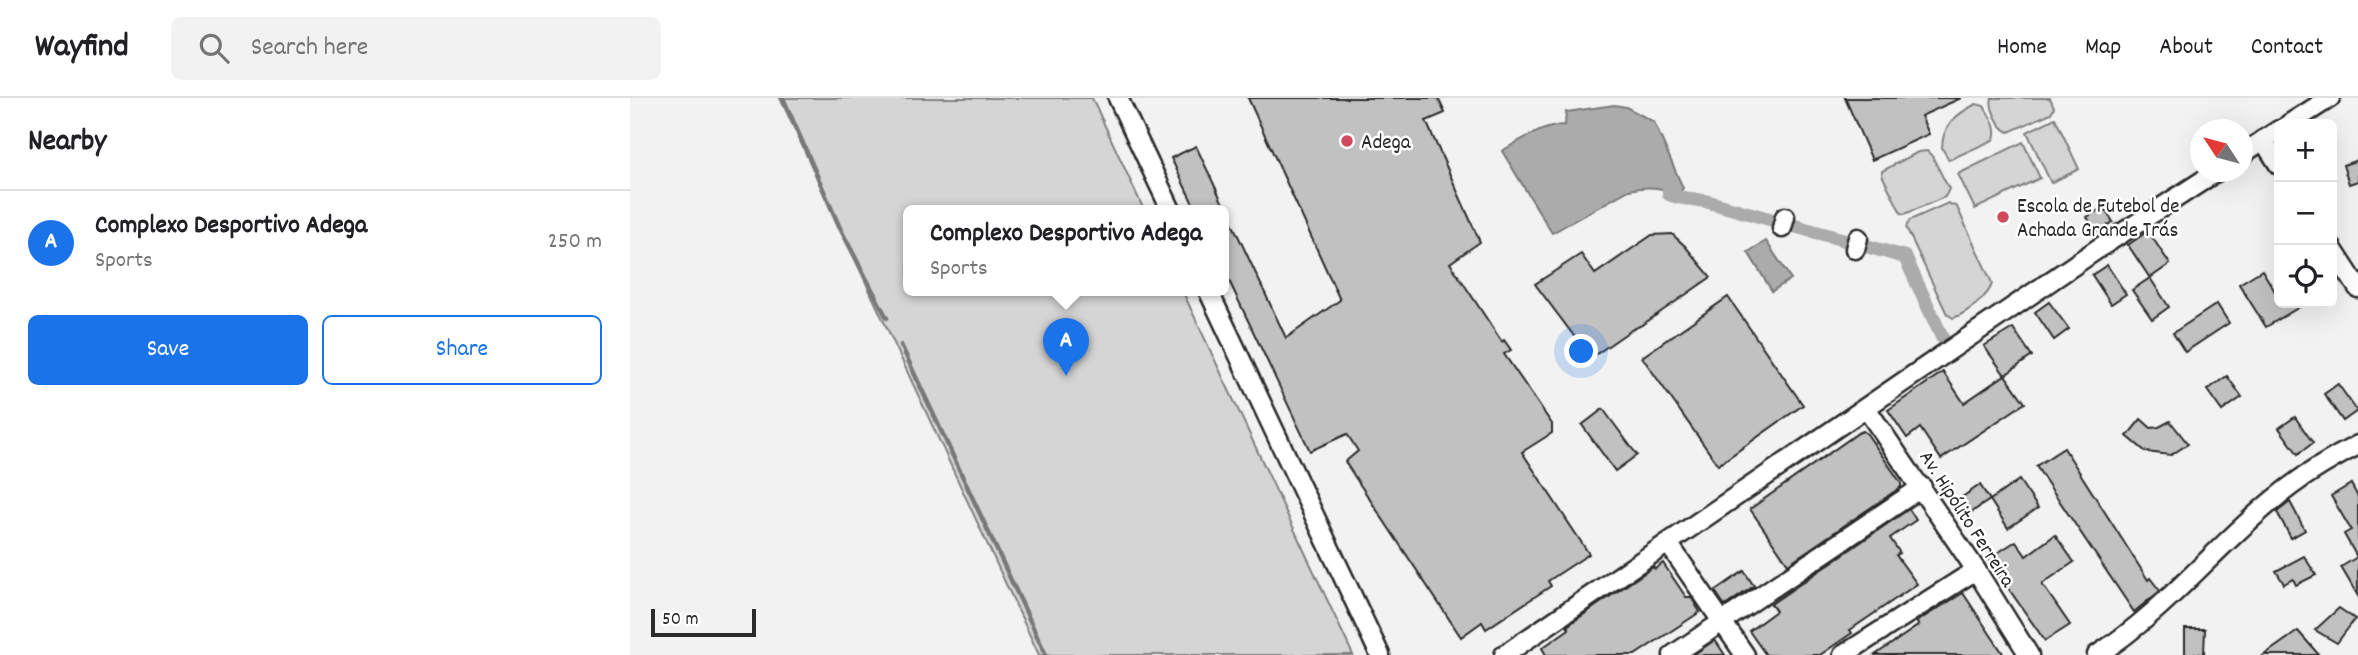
<!DOCTYPE html>
<html lang="en">
<head>
<meta charset="utf-8">
<style>
	body { margin:0; font-family:Dekko,sans-serif; background:#f2f2f2; color:#202124 }
	.controls { position:absolute; right:21px; top:21px; display:grid; overflow:hidden; border-radius:10px; box-shadow:0 7px 28px #0002 }
	.controls button { width:63px; height:63px; display:grid; place-items:center; padding:0; border:0; border-bottom:2px solid #e0e0e0; background:#fff; color:#202124; font:35px sans-serif }
	.compass { position:absolute; left:1560px; top:21px; width:63px; height:63px; border-radius:50%; background:#fff; box-shadow:0 7px 28px #0002; rotate:306deg }
	.scale { position:absolute; left:21px; bottom:18px; width:105px; box-sizing:border-box; padding-left:7px; border:4px solid #2b2b2b; border-top:0; font-size:19px; line-height:24px; white-space:nowrap; color:#2b2b2b; -webkit-text-stroke:5px #fff; paint-order:stroke }
	.you { position:absolute; left:952px; top:254px; width:24px; height:24px; margin:-18px; border:5px solid #fff; border-radius:50%; background:#1a73e8; box-shadow:0 0 0 10px #1a73e833 }
	.badge { display:grid; place-items:center; width:46px; height:46px; border-radius:50%; background:#1a73e8; color:#fff; font-size:23px; font-weight:700 }
	.pin { position:absolute; translate:-50% -58px; filter:drop-shadow(0 2px 4px #0008) }
	.pin::after { content:''; position:absolute; top:37px; width:24px; height:21px; background:inherit; clip-path:polygon(0 0,100% 0,50% 100%) }
	.popup { position:absolute; left:273px; top:107px; width:326px; height:91px; box-sizing:border-box; display:grid; place-content:center; border-radius:10px; background:#fff; filter:drop-shadow(0 2px 5px #0005); font-size:23px; white-space:nowrap; color:#757577 }
	.popup b { font-size:26px; color:#202124 }
	.popup::after { content:''; position:absolute; left:50%; top:100%; margin-left:-14px; border:14px solid transparent; border-top-color:#fff }
	.list { margin:0; padding:0; list-style:none }
	h2 { display:flex; justify-content:space-between; align-items:center; height:91px; margin:0; padding:0 28px; font-size:30px }
	h2 small { font-size:23px; font-weight:400; color:#757577 }
	.list li { display:grid; grid-template-columns:46px 1fr auto; gap:21px; align-items:center; box-sizing:border-box; height:105px; padding:0 28px; border-top:2px solid #e0e0e0 }
	.list b { display:block; font-size:26px; white-space:nowrap }
	.list p { margin:0; font-size:23px; white-space:nowrap; color:#757577 }
	.list em { font-size:23px; font-style:normal; color:#757577 }
	.actions { display:flex; gap:14px; padding:21px 28px }
	.actions a { flex:1; padding:16px 0; border:2px solid #1a73e8; border-radius:10px; text-align:center; font-size:24px; color:#1a73e8 }
	.actions .main { background:#1a73e8; color:#fff }
	.icon { flex:none; width:38px; height:38px; fill:none; stroke:currentColor; stroke-width:2; stroke-linecap:round; stroke-linejoin:round }
	.map { position:relative; flex:none; width:1728px; height:557px; overflow:hidden }
	header { display:flex; align-items:center; gap:42px; box-sizing:border-box; height:98px; padding:0 35px; background:#fff; border-bottom:2px solid #e0e0e0 }
	header strong { font-size:33px }
	nav { display:flex; gap:38px; margin-inline-start:auto; font-size:24px }
	.search { width:490px; height:63px; background:#f2f2f2; display:flex; align-items:center; gap:18px; box-sizing:border-box; padding:0 24px; border-radius:10px; color:#757577; font-size:26px }
	main { display:flex }
	aside { flex:1; background:#fff }
	.map>svg:first-child { display:block }
	.green { fill:#d5d5d5; stroke:#808080; stroke-width:2 }
	.water { fill:#ababab; stroke:#787878; stroke-width:2 }
	.lines { fill:none; stroke-linecap:round; stroke-linejoin:round }
	.stream { stroke:#787878; stroke-width:4.5 }
	.canal { stroke:#ababab; stroke-width:14 }
	.building { fill:#c1c1c1; stroke:#2b2b2b; stroke-width:2 }
	.minor-casing { stroke:#2b2b2b; stroke-width:23 }
	.minor { stroke:#fff; stroke-width:18 }
	.poi-dot { fill:#d1495b; stroke:#fff; stroke-width:2.5 }
	.labels { text-anchor:middle; stroke-width:5; stroke-linejoin:round; paint-order:stroke }
	.poi-label { font-size:21px; fill:#2b2b2b; stroke:#fff; text-anchor:start }
	.street-label { font-size:21px; fill:#2b2b2b; stroke:#fff }
</style>
</head>
<body>
<header>
<strong>Wayfind</strong>
<div class="search"><svg class="icon" aria-label="search" viewBox="0 0 24 24"><circle cx="10" cy="10" r="6"/><path d="M15 15l6 6"/></svg>Search here</div>
<nav><a>Home</a><a>Map</a><a>About</a><a>Contact</a></nav>
</header>
<main>
<aside>
<h2>Nearby<small></small></h2>
<ul class="list">
<li><span class="badge">A</span><div><b>Complexo Desportivo Adega</b><p>Sports</p></div><em>250 m</em></li>
</ul>
<div class="actions"><a class="main">Save</a><a>Share</a></div>
</aside>
<div class="map">
<svg width="1728" height="557" viewBox="0 0 1728 557">
	<rect width="100%" height="100%" fill="#f2f2f2"/>
	<filter id="ink" filterUnits="userSpaceOnUse"><feTurbulence type="fractalNoise" baseFrequency=".0143" numOctaves="2"/><feDisplacementMap in="SourceGraphic" scale="14" xChannelSelector="R" yChannelSelector="G"/><feConvolveMatrix kernelMatrix="1 2 1 2 8 2 1 2 1" color-interpolation-filters="sRGB"/></filter>
	<g filter="url(#ink)">
		<g class="green">
			<path d="M150 0H462L514 112H278V192H552L723 557H409Z"/>
			<path d="M1362 0H1420L1424 9 1421 15 1379 34C1369 30 1359 10 1362 0Z"/>
			<path d="M1346 6 1354 8C1359 18 1370 32 1363 42L1319 62 1312 50C1312 27 1327 16 1346 6Z"/>
			<path d="M1425 20 1449 71 1421 85 1397 34Z"/>
			<path d="M1393 44 1410 80 1345 111 1328 76Z"/>
			<path d="M1297 53 1302 58 1319 91 1315 99 1275 116 1271 115 1252 77V73L1288 54Z"/>
			<path d="M1318 105 1327 109 1362 185C1360 198 1335 216 1323 220L1317 216 1276 129 1280 122Z"/>
		</g>
		<g class="water">
			<path d="M984 7 996 9 1024 24 1053 90 1049 95C1032 90 1017 87 999 92L922 135 872 53C890 42 915 27 935 27L936 14Z"/>
			<path d="M1136 143 1161 181 1142 193 1118 154Z"/>
		</g>
		<g class="lines">
			<g class="stream">
				<path d="M153 0 210 130 257 220"/>
				<path d="M271 247 416 557"/>
			</g>
			<path class="canal" d="M1039 92V96C1047 101 1068 101 1079 104L1275 159 1312 239"/>
		</g>
		<g class="building">
			<path d="M618 0H808L815 15 796 23 850 144 820 165 872 244 874 242 881 252 874 256 922 326V335L892 354 959 456 918 483 921 488 856 531 852 524 831 539 715 364 728 353 717 336 680 353 593 170V112H566L541 60 566 48 656 240 710 202Z"/>
			<path d="M1215 0H1331L1291 18 1299 36 1242 62Z"/>
			<path d="M1728 62V83L1719 86 1713 67Z"/>
			<path d="M1474 109 1483 124 1466 134 1457 119Z"/>
			<path d="M1518 133 1540 166 1520 180 1498 147Z"/>
			<path d="M1042 136 1055 148 1081 179 1012 227 1001 232 965 257 950 246 905 186 951 156 965 176 1022 137Z"/>
			<path d="M1477 167 1496 196 1481 206 1462 177Z"/>
			<path d="M1632 172 1649 200V205H1676L1636 229 1609 186Z"/>
			<path d="M1520 180 1539 209 1522 221 1502 192Z"/>
			<path d="M1098 199 1173 307 1088 367 1012 259Z"/>
			<path d="M1419 204 1439 231 1424 242 1405 214Z"/>
			<path d="M1587 206 1599 225 1555 254 1543 235Z"/>
			<path d="M1383 230 1402 258 1375 277 1354 248Z"/>
			<path d="M1313 274 1334 305 1375 277 1395 305 1311 361 1290 330 1277 340 1258 312Z"/>
			<path d="M1597 278 1612 299 1592 313 1577 292Z"/>
			<path d="M1708 286 1727 313 1713 323 1694 296Z"/>
			<path d="M973 311 1007 357 985 373 952 327Z"/>
			<path d="M1665 319 1683 345 1668 356 1649 330Z"/>
			<path d="M1511 321 1521 330 1529 329 1540 323 1558 346 1541 357 1516 354 1497 338Z"/>
			<path d="M1233 333 1237 336 1271 385V389L1158 466 1120 411 1228 335Z"/>
			<path d="M1434 350 1518 482 1520 480 1530 493 1504 514 1406 368Z"/>
			<path d="M1389 382 1408 410 1378 430 1360 402 1331 421 1322 406 1350 387 1360 402Z"/>
			<path d="M1721 386 1728 399V498L1711 469 1727 459 1714 436 1721 432 1701 398Z"/>
			<path d="M1660 404 1675 432 1661 440 1647 414Z"/>
			<path d="M1279 411 1286 422 1260 440 1270 455 1266 457 1287 486 1220 532 1222 535 1190 557H1136L1119 533 1146 513 1141 506Z"/>
			<path d="M1425 437 1444 464 1412 486 1440 527 1415 543 1358 461 1386 443 1396 458Z"/>
			<path d="M1674 458 1686 477 1666 487 1663 481 1654 486 1646 473Z"/>
			<path d="M1033 465 1056 499H1061L1070 514 1005 557H916L912 550 939 531 937 528 1023 469 1025 471Z"/>
			<path d="M1114 473 1124 488 1095 508 1085 493Z"/>
			<path d="M1333 495 1374 557H1245L1289 527 1286 524Z"/>
			<path d="M1709 510 1725 521 1707 545 1685 532Z"/>
			<path d="M1555 531H1575L1574 556H1555Z"/>
			<path d="M1668 533 1689 557H1634Z"/>
			<path d="M1085 542 1095 557H1063Z"/>
		</g>
		<g class="lines">
			<defs>
				<g id="minor">
					<path d="M488 0 541 112"/>
					<path d="M1659 26 1700 0"/>
					<path d="M1633 42 1649 67"/>
					<path d="M1612 56 1649 32"/>
					<path d="M1152 130 1155 119"/>
					<path d="M1702 150 1728 190"/>
					<path d="M1225 151 1228 140"/>
					<path d="M578 192 750 557"/>
					<path d="M1236 310 1346 472 1399 557"/>
					<path d="M1038 445 1115 557"/>
					<path d="M874 557 1469 150 1586 74"/>
					<path d="M1043 557 1292 389"/>
					<path d="M1213 557 1346 472"/>
					<path d="M1467 557C1534 514 1582 452 1643 402 1669 380 1697 363 1728 347"/>
				</g>
			</defs>
			<use href="#minor" class="minor-casing"/>
			<use href="#minor" class="minor"/>
		</g>
	</g>
	<g class="poi-dot">
		<circle cx="717" cy="43" r="7"/>
		<circle cx="1373" cy="119" r="7"/>
	</g>
	<g class="labels">
		<g class="poi-label">
			<text x="731" y="50">Adega</text>
			<text x="1387" y="114">Escola de Futebol de<tspan x="1387" dy="24">Achada Grande Trás</tspan></text>
		</g>
		<g class="street-label">
			<text transform="translate(1338 420) rotate(57)" y="7">Av. Hipólito Ferreira</text>
		</g>
	</g>
</svg>
<div class="controls">
<button>+</button>
<button>−</button>
<button><svg class="icon" aria-label="locate" viewBox="0 0 24 24"><circle cx="12" cy="12" r="6"/><path d="M12 2v4M12 18v4M2 12h4M18 12h4"/></svg></button>
</div>
<svg class="compass" viewBox="-18 -18 36 36"><path d="M0-13l5 13h-10z" fill="#e53935"/><path d="M0 13l5-13h-10z" fill="#757577"/></svg>
<div class="scale">50 m</div>
<div class="you"></div>
<div class="pin badge" style="left:436px;top:278px">A</div>
<div class="popup"><b>Complexo Desportivo Adega</b>Sports</div>
</div>
</main>
</body>
</html>
